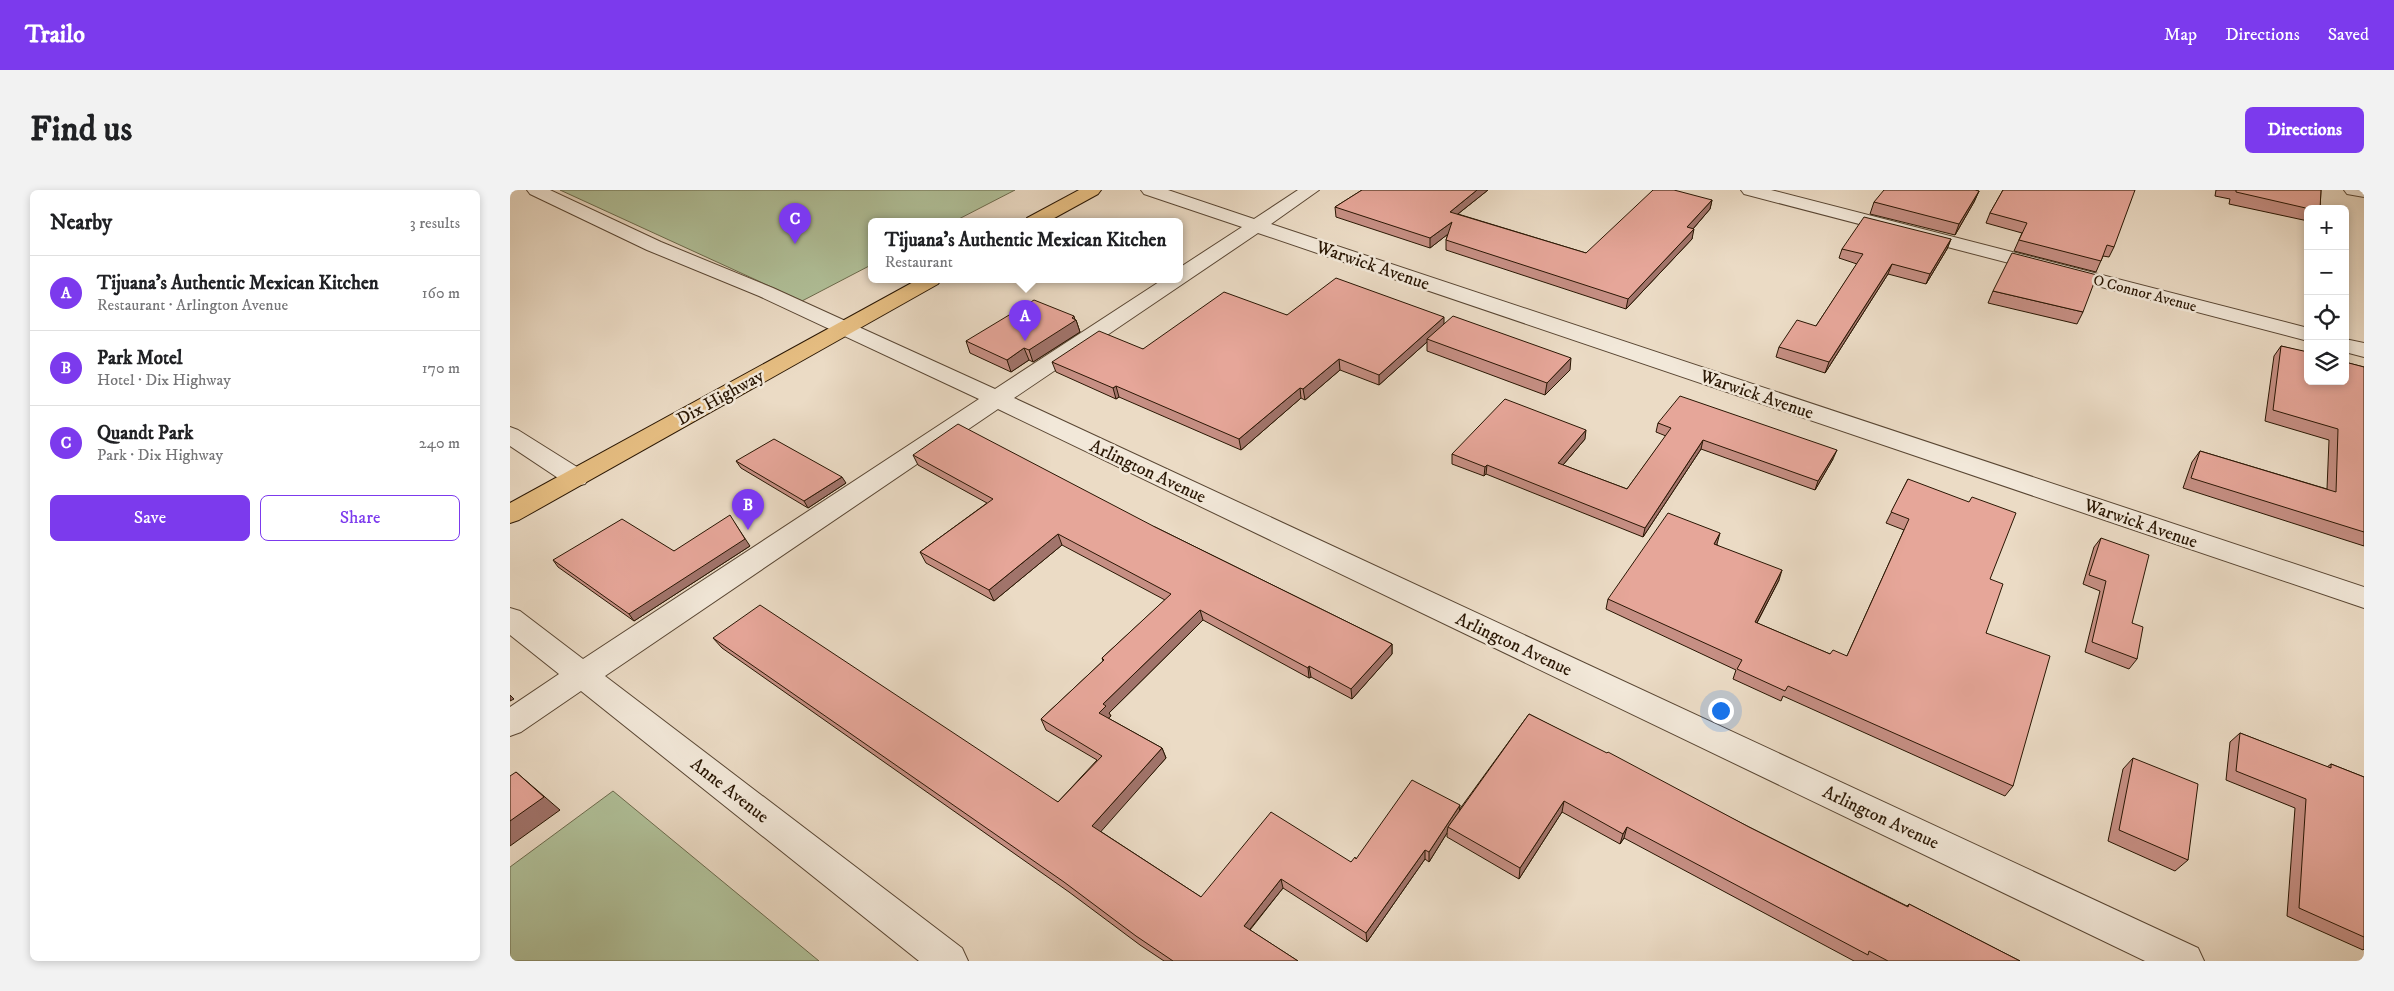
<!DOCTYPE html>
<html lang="en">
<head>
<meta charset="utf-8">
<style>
	body { margin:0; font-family:"IM FELL DW Pica",serif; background:#f2f2f2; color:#202124 }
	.controls { position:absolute; right:15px; top:15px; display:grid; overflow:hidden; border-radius:8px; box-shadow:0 2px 8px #0003 }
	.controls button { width:45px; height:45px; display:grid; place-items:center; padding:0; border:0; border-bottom:1px solid #e0e0e0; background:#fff; color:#202124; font:25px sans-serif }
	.you { position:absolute; left:1210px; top:520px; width:18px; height:18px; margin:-12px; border:4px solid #fff; border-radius:50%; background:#1a73e8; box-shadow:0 0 0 8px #1a73e833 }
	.badge { display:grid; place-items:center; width:32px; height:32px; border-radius:50%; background:#7c3aed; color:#fff; font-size:16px; font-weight:700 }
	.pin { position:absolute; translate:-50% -41px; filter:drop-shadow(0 1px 2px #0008) }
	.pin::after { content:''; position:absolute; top:26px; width:18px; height:15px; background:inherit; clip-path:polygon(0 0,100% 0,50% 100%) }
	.popup { position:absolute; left:358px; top:28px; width:315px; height:65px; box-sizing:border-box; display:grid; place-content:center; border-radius:8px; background:#fff; filter:drop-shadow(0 1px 4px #0005); font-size:16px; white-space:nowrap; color:#757577 }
	.popup b { font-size:19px; color:#202124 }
	.popup::after { content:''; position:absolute; left:50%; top:100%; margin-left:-10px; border:10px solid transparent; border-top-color:#fff }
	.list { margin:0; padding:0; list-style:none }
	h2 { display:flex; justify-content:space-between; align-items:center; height:65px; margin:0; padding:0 20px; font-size:21px }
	h2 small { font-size:16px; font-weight:400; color:#757577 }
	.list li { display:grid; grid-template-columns:32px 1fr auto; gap:15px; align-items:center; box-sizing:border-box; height:75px; padding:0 20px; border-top:1px solid #e0e0e0 }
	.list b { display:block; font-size:19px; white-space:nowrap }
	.list p { margin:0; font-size:16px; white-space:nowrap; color:#757577 }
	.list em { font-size:16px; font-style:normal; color:#757577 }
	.actions { display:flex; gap:10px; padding:15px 20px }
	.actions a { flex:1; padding:11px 0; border:1px solid #7c3aed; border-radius:8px; text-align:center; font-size:18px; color:#7c3aed }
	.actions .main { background:#7c3aed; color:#fff }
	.icon { flex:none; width:28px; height:28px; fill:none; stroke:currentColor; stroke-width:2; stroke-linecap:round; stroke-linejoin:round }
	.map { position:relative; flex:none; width:1854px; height:771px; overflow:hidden; border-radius:8px }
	header { display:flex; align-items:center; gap:30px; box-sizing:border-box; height:70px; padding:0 25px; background:#7c3aed; color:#fff }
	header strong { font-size:24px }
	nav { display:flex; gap:28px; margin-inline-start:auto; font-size:18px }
	.intro { display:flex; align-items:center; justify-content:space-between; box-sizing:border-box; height:120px; padding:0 30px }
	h1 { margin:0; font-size:35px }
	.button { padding:12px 22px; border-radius:8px; background:#7c3aed; color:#fff; font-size:18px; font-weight:700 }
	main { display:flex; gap:30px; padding:0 30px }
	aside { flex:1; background:#fff; border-radius:8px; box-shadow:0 2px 8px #0003 }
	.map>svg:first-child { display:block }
	.green { fill:#b1c19a; stroke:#6d6c4e }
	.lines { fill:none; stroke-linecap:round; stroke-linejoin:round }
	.minor-casing { stroke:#5a4734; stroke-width:2 }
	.major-casing { stroke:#291603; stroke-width:2 }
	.minor { fill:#f2e8d9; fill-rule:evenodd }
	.major { fill:#e6be82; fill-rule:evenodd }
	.wall { fill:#c68f84; stroke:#291603 }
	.shaded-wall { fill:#a1746b; stroke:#291603 }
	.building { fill:#e6a699; stroke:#291603 }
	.labels { text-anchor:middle; stroke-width:5; stroke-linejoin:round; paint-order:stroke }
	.far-street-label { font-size:15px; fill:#291603; stroke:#f2e8d9 }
	.street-label { font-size:18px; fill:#291603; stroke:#f2e8d9 }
</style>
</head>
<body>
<header>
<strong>Trailo</strong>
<nav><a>Map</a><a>Directions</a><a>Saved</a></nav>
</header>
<div class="intro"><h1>Find us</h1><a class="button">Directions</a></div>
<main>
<aside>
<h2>Nearby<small>3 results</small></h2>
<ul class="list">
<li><span class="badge">A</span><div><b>Tijuana's Authentic Mexican Kitchen</b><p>Restaurant · Arlington Avenue</p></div><em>160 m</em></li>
<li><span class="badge">B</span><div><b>Park Motel</b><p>Hotel · Dix Highway</p></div><em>170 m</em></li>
<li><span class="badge">C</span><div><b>Quandt Park</b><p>Park · Dix Highway</p></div><em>240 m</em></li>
</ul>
<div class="actions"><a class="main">Save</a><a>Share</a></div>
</aside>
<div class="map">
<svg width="1854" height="771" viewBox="0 0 1854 771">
	<rect width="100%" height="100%" fill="#ebdbc5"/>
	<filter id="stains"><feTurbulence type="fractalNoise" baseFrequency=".004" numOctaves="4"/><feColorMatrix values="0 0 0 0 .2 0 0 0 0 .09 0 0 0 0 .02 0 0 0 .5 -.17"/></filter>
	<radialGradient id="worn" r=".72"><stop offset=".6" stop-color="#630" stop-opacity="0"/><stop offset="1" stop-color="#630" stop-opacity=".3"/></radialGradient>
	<g class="green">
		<path d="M50 0H505L443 32H361V75L292 111Z"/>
		<path d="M103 601 309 771H0V677Z"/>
	</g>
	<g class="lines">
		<defs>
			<g id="minor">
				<path d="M17 0H40L151 52 263 98 485 199 652 90H669V78L732 37 634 4 631 0H658L744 29 788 0H809L761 34 1854 397V418L748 43 504 208 1688 758 1694 771H1635L488 219 95 486 452 758 458 771H409L71 501 11 542 0 546V517L49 484 0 445V418L10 421 73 469 469 209 249 106 137 60 20 4Z"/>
				<path d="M1231 0H1261L1798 138V151L1234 4Z"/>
				<path d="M1834 0H1854V7L1837 4Z"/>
				<path d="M1835 149 1854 153V167L1835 162Z"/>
				<path d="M0 237 8 240 75 282 79 288 75 294 66 296 57 294 0 256Z"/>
			</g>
			<g id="major">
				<path d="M569 0H591L588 4 537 32H515L517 28Z"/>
				<path d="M407 90H431L428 94 9 330 0 333V313Z"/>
			</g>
		</defs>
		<use href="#minor" class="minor-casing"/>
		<use href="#major" class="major-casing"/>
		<use href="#minor" class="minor"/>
		<use href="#major" class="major"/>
	</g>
	<g class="wall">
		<path d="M852 0H978L948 24 1076 63 1202 10 1200 19 1183 39 1182 49 1116 119 936 60V50L938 44 920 58 826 27 825 17Z"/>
		<path d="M1493 0 1604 57 1599 67 1593 66 1586 82 1504 61 1512 43 1476 33 1480 23Z"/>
		<path d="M1706 0H1811L1810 19H1798V31L1719 14 1720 9 1705 6Z"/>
		<path d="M1469 1 1464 12 1445 45 1360 24 1364 12Z"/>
		<path d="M1441 49 1437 59 1416 94 1378 84 1315 183 1266 167 1269 157 1306 136 1347 74 1329 68 1332 59Z"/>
		<path d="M1483 101 1573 122 1567 134 1478 113Z"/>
		<path d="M777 125 934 134 1060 180 1035 205 917 161V152L869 195 830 180 795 210 791 208 731 260 609 207 606 209 546 182 542 172 633 159Z"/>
		<path d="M565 129 566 130 570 142 523 172 519 170 501 182 460 163 456 151Z"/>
		<path d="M1771 156 1854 177V356L1673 298 1682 272 1690 261 1817 299 1819 250 1755 231 1764 166Z"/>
		<path d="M1148 233 1323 269 1305 300 1191 259 1133 347 976 284 974 286 942 274V264L1075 249 1053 275 1117 299 1156 246 1146 242Z"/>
		<path d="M403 265 645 337 882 454V464L842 509 801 487 799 488 693 430 599 523 601 526 598 528 652 558 656 568 590 641 691 707 841 672 846 669 949 620 1019 524 1239 637 1397 716 1399 714 1510 771H1344L1114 648 1110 654 1052 622 1009 689 937 647V643L919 672 915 669 857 752 773 698 740 740 788 771H654L630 755 559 702 212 458 203 448 548 612 587 570 536 540 531 529 593 471 592 468 655 410 552 355 484 411 416 373 410 362 477 313 408 275Z"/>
		<path d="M226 271 336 293 298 318 231 278Z"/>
		<path d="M1398 289 1480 389 1476 443 1503 596 1495 606 1273 506 1271 511 1223 489 1226 480 1096 419 1098 409 1207 354V355L1269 390 1247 433 1320 464 1337 466 1394 340 1376 333Z"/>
		<path d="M1591 348 1622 433 1627 469 1619 479 1575 462 1590 401 1573 394 1584 357Z"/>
		<path d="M240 356 124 431 48 377 43 370 164 361Z"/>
		<path d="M1730 543 1817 577 1821 574 1854 587V759L1853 760 1777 726 1785 618 1716 590 1720 552Z"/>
		<path d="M1623 568 1678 670 1665 681 1598 651 1613 579Z"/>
	</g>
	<g class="shaded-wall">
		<path d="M967 0H978L939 31 940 22Z"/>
		<path d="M1469 1 1464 12 1445 45 1449 34Z"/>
		<path d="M1202 10 1200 19 1176 47 1177 37Z"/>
		<path d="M942 32V41L920 58V48Z"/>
		<path d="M1184 39 1182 49 1116 119 1118 109Z"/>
		<path d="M1441 49 1437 59 1416 94 1420 84Z"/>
		<path d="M1382 74 1378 84 1315 183 1319 172Z"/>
		<path d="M564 126 565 130H566L570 142 523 172 519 160Z"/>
		<path d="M934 127V137L917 149V152L869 195V185Z"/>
		<path d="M514 158 519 170 501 182 497 170Z"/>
		<path d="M1061 168 1060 180 1035 205 1037 193Z"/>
		<path d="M829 169 830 180 795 210 793 199Z"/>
		<path d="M606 196 609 207 606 209 603 198Z"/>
		<path d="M790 198 791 208 731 260 729 249Z"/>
		<path d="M1076 240 1075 249 1047 282 1048 273Z"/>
		<path d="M1193 250 1191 259 1133 347 1135 338Z"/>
		<path d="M1327 260 1323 269 1305 300 1308 291Z"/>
		<path d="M977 275 976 284 974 286 975 277Z"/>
		<path d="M332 287 336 293 298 318 294 311Z"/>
		<path d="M224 332 240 356 124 431 119 424Z"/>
		<path d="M1210 343 1207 354 1201 364 1204 354Z"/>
		<path d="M548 344 552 355 484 411 479 400Z"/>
		<path d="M1272 380 1269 390 1242 442 1245 432Z"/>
		<path d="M690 420 693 430 599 523 601 526 593 533 589 523 593 514Z"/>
		<path d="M882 454V464L842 509 841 499Z"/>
		<path d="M799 476 801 487 799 488 798 478Z"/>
		<path d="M0 505 4 509 0 511Z"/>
		<path d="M652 558 656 568 587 646 582 636Z"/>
		<path d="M6 582 50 620 0 656V631Z"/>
		<path d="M1054 611 1052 622 1009 689 1010 678Z"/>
		<path d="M950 615 949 625 938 637 937 643 919 672V662Z"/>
		<path d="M1117 637 1114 648 1110 654 1113 644Z"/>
		<path d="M915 660V669L857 752 856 743Z"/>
		<path d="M771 689 773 698 736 744 734 736Z"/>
	</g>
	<g class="building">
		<path d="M852 0H967L940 22 1076 63 1143 0H1164L1202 10 1177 37 1184 39 1118 109 936 50 942 32 920 48 825 17Z"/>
		<path d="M1374 0H1465L1469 1 1449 34 1364 12Z"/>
		<path d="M1493 0H1625L1604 57 1597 55 1591 71 1509 50 1517 33 1480 23Z"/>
		<path d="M1726 0H1811L1810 19H1800L1726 2Z"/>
		<path d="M1354 27 1441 49 1420 84 1382 74 1319 172 1269 157 1287 130 1306 136 1353 64 1332 59Z"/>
		<path d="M1502 63 1587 85 1573 122 1483 101Z"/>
		<path d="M826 88 934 127 869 185 829 169 793 199 790 198 729 249 606 196 603 198 542 172 589 141 633 159 714 102 777 125Z"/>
		<path d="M524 110 564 126 562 128 566 130 519 160 514 158 497 170 456 151Z"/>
		<path d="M943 126 1061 168 1037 193 917 149Z"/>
		<path d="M1771 156 1798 162V191H1835V172L1854 177V342L1681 288 1690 261 1826 302 1828 239 1763 220Z"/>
		<path d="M1170 206 1327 260 1308 291 1193 250 1135 338 977 275 975 277 942 264 995 209 1076 240 1048 273 1117 299 1161 238 1148 233Z"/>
		<path d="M448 234 645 337 882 454 841 499 799 476 798 478 690 420 593 514 596 516 589 523 652 558 582 636 691 707 761 622 841 672 845 667 846 669 902 590 950 615 919 662 915 660 856 743 771 689 734 736 788 771H663L626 746 554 692 203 448 250 415 548 612 592 566 531 529 594 470 592 468 661 404 548 344 479 400 410 362 483 309 403 265Z"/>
		<path d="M264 249 332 287 294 311 226 271Z"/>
		<path d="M1398 289 1459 312 1462 307 1506 323 1480 389 1493 394 1476 443 1540 466 1503 596 1278 496 1275 501 1227 479 1232 470 1098 409 1158 323 1210 343 1204 354 1272 380 1245 432 1320 464 1323 460 1337 466 1399 329 1381 322Z"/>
		<path d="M220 325 235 349 119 424 43 370 112 329 164 361Z"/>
		<path d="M1591 348 1639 365 1622 433 1633 437 1627 469 1582 452 1596 391 1579 385Z"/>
		<path d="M1019 524 1097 563 1098 562 1239 637 1398 717 1399 714 1510 771H1378L1359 761 1358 765 1117 637 1113 644 1054 611 1010 678 938 637Z"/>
		<path d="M1730 543 1821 578V574L1854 587V747L1789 718 1796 609 1726 581Z"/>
		<path d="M1623 568 1688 594 1678 670 1609 640Z"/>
		<path d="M6 582 34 607 0 631V586Z"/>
	</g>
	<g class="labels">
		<g class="far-street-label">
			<text transform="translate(1635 103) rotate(15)" y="5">O Connor Avenue</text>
		</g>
		<g class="street-label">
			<text transform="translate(863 75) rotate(19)" y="6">Warwick Avenue</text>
			<text transform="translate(1247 204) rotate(19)" y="6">Warwick Avenue</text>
			<text transform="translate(210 207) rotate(-29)" y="6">Dix Highway</text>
			<text transform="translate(638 281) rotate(25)" y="6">Arlington Avenue</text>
			<text transform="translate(1631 333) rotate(19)" y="6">Warwick Avenue</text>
			<text transform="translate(1004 454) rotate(25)" y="6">Arlington Avenue</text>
			<text transform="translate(220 600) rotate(38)" y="6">Anne Avenue</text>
			<text transform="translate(1371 627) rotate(25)" y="6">Arlington Avenue</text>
		</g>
	</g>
	<rect width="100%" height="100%" filter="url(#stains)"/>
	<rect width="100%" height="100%" fill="url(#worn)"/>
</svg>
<div class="controls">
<button>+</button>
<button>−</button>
<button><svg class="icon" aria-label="locate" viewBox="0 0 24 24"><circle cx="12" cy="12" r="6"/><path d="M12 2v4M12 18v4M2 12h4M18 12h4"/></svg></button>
<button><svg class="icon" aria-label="layers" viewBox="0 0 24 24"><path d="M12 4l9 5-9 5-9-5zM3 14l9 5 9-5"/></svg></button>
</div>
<div class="you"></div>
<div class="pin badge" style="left:515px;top:151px">A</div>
<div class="popup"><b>Tijuana's Authentic Mexican Kitchen</b>Restaurant</div>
<div class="pin badge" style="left:238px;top:340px">B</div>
<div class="pin badge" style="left:285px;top:54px">C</div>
</div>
</main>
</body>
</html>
